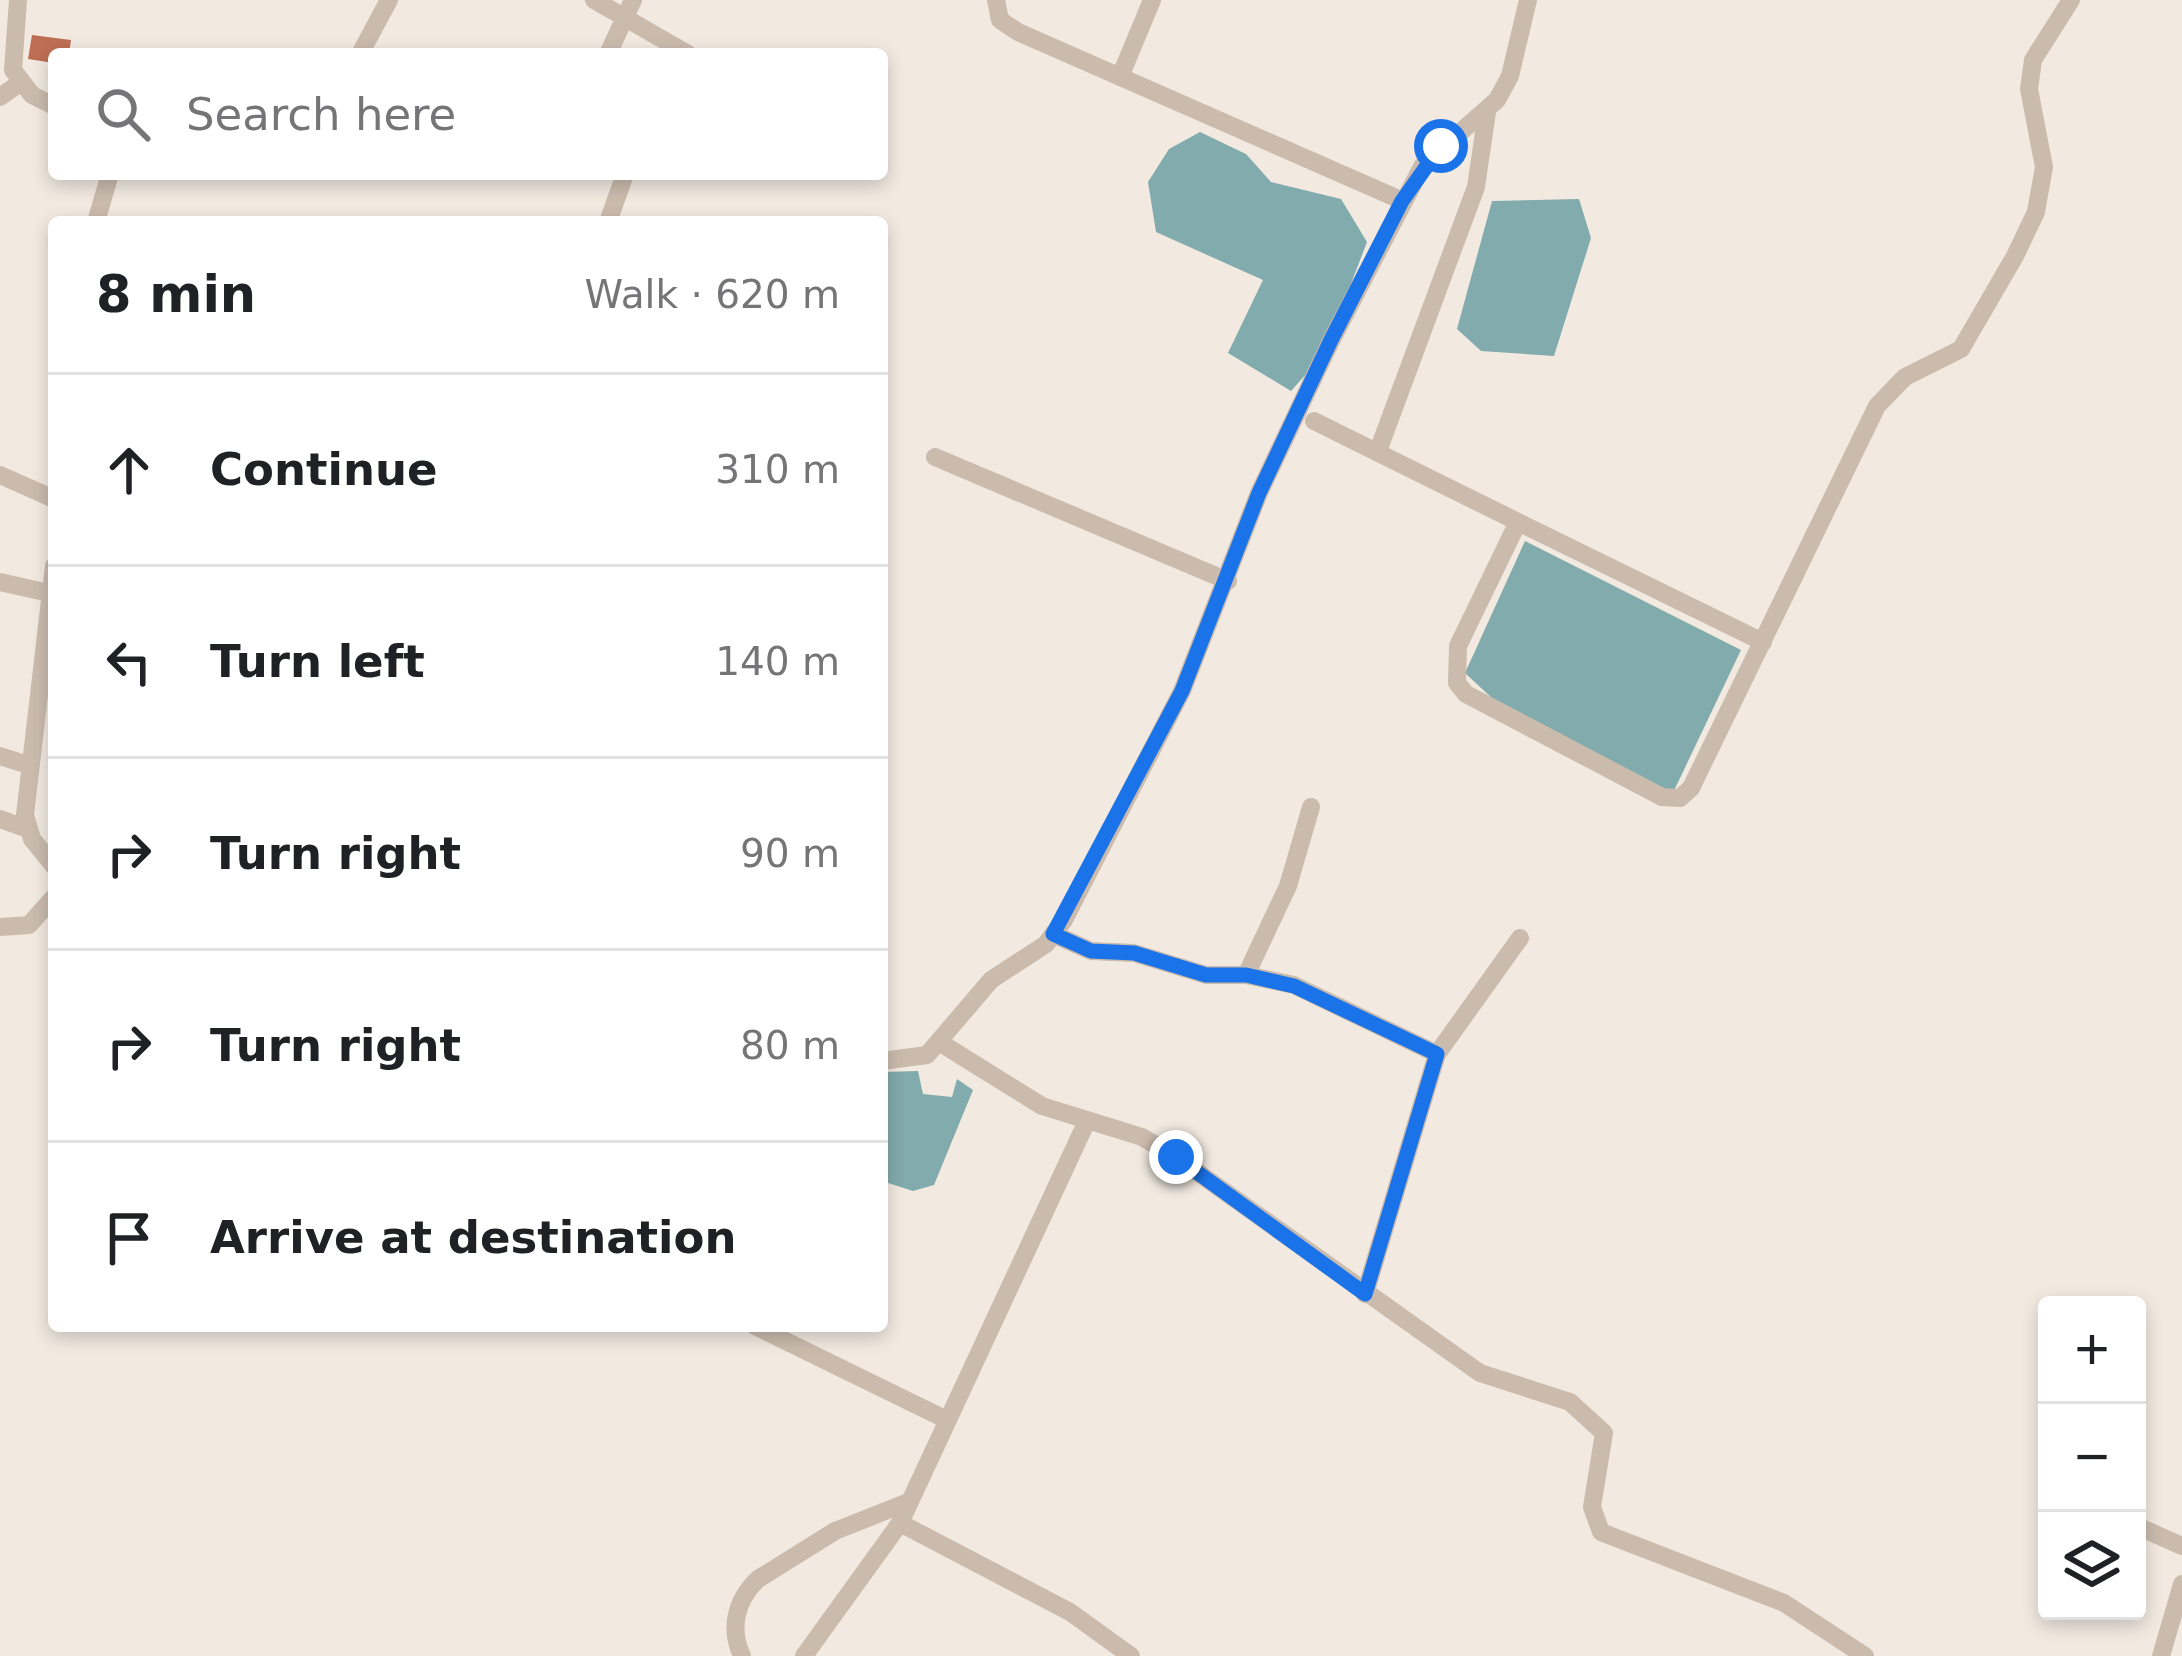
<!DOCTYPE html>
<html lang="en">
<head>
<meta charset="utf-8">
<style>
	body { margin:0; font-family:"DejaVu Sans",sans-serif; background:#f2f2f2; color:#202124 }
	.controls { position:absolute; right:36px; bottom:36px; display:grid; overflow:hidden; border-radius:12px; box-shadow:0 6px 18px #0003 }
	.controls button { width:108px; height:108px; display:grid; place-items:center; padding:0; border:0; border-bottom:3px solid #e0e0e0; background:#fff; color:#202124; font:60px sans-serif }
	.stop { position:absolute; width:36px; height:36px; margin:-27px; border:9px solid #1a73e8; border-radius:50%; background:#fff }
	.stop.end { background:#1a73e8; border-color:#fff; box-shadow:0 3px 12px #0008 }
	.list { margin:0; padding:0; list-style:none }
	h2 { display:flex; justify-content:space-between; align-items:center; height:156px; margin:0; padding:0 48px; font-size:51px }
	h2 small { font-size:39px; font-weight:400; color:#757577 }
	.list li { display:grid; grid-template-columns:78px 1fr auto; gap:36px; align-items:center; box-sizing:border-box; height:192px; padding:0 48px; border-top:3px solid #e0e0e0 }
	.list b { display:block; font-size:45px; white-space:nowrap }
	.list em { font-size:39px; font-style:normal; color:#757577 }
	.icon { flex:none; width:66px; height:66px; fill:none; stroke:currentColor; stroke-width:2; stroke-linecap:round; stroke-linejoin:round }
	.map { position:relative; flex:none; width:2182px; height:1656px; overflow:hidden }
	.search { position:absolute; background:#fff; box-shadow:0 6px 18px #0003; left:48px; top:48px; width:840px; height:132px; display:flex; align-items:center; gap:30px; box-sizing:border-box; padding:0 42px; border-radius:12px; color:#757577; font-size:45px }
	.panel { position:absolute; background:#fff; box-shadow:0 6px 18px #0003; left:48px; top:216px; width:840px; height:1116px; border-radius:12px }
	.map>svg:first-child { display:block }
	.water { fill:#82abad }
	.building { fill:#be6e54 }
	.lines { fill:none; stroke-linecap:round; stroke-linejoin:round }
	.minor { stroke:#cabbad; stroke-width:18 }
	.route { stroke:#1a73e8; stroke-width:15 }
</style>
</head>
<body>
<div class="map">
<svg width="2182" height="1656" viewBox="0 0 2182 1656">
	<rect width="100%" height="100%" fill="#f2eae1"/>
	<g class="water">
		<path d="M1200 132 1246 154 1271 182 1341 199 1367 242 1324 354 1291 391 1228 353 1263 280 1156 232 1148 182 1169 149Z"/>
		<path d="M1579 199 1591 238 1554 356 1481 351 1457 329 1492 201Z"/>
		<path d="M1525 541 1741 650 1671 797 1509 714 1465 673Z"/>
		<path d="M918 1071 923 1094 952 1097 957 1079 973 1090 934 1185 913 1191 882 1181V1072Z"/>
	</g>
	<path class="building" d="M32 35 71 40 69 54H54V63L28 59Z"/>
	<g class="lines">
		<g class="minor">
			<path d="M18 0 13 70 32 95 54 106"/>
			<path d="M594 0 688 54"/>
			<path d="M996 0 1000 20 1018 32 1403 201"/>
			<path d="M360 54 389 0"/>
			<path d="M608 54 633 0"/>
			<path d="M1120 77 1152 0"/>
			<path d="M0 97 20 83"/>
			<path d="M96 222 110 174"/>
			<path d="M608 222 625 174"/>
			<path d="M1314 421 1518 522 1458 646 1457 683 1466 694 1662 797 1680 798 1691 788 1877 406 1905 377 1961 349 2015 256 2036 212 2044 167 2029 89 2033 60 2071 0"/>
			<path d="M1378 451 1476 187 1487 112"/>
			<path d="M935 457 1228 581"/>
			<path d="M0 475 54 499"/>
			<path d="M1518 522 1763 642"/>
			<path d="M54 566 25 815 32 839 54 866"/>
			<path d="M0 582 49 593"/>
			<path d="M0 756 28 765"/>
			<path d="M0 819 28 829"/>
			<path d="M0 927 29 925 54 897"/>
			<path d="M1053 934 1091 951 1134 953 1206 975H1246L1294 985 1437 1054"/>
			<path d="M1246 975 1288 886 1311 807"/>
			<path d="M939 1042 1042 1106 1142 1137 1176 1157 1480 1373 1570 1402 1604 1433 1592 1507 1601 1532 1784 1603 1865 1656"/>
			<path d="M882 1061 927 1055 991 980 1046 944 1064 920 1182 691 1259 493 1331 341 1423 165 1497 100 1510 76 1528 0"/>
			<path d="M1365 1294 1437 1054 1520 938"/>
			<path d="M755 1326 945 1419"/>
			<path d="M900 1523 1070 1612 1131 1656"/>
			<path d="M2137 1526 2182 1546"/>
			<path d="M742 1656C729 1628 736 1600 758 1579L835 1531 908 1502"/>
			<path d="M804 1656 900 1523 1087 1121"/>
			<path d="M2161 1656 2182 1584"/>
		</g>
	</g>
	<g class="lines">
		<path class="route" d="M1176 1157 1365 1294 1437 1054 1294 986 1246 975H1206L1134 953 1091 951 1053 934 1182 691 1259 493 1331 340 1402 201 1441 146"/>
	</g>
</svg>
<div class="controls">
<button>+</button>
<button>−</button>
<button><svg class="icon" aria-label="layers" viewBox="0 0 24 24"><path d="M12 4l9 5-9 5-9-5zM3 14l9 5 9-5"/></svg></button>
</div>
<div class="stop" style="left:1441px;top:146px"></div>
<div class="stop end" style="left:1176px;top:1157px"></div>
<div class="search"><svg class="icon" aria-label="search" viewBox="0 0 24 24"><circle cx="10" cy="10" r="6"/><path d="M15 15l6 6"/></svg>Search here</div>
<section class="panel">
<h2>8 min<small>Walk · 620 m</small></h2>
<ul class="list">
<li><svg class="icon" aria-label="ahead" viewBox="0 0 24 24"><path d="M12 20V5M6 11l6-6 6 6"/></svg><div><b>Continue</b></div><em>310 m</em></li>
<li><svg class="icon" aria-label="left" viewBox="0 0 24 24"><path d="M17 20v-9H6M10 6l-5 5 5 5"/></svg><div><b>Turn left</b></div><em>140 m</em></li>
<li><svg class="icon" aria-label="right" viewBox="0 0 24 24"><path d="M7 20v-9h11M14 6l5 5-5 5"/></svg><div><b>Turn right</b></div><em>90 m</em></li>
<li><svg class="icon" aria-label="right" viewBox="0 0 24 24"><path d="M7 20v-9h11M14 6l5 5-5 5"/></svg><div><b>Turn right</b></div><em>80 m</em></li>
<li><svg class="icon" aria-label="arrive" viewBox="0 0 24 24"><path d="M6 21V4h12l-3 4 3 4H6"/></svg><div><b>Arrive at destination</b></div></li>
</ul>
</section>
</div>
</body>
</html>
